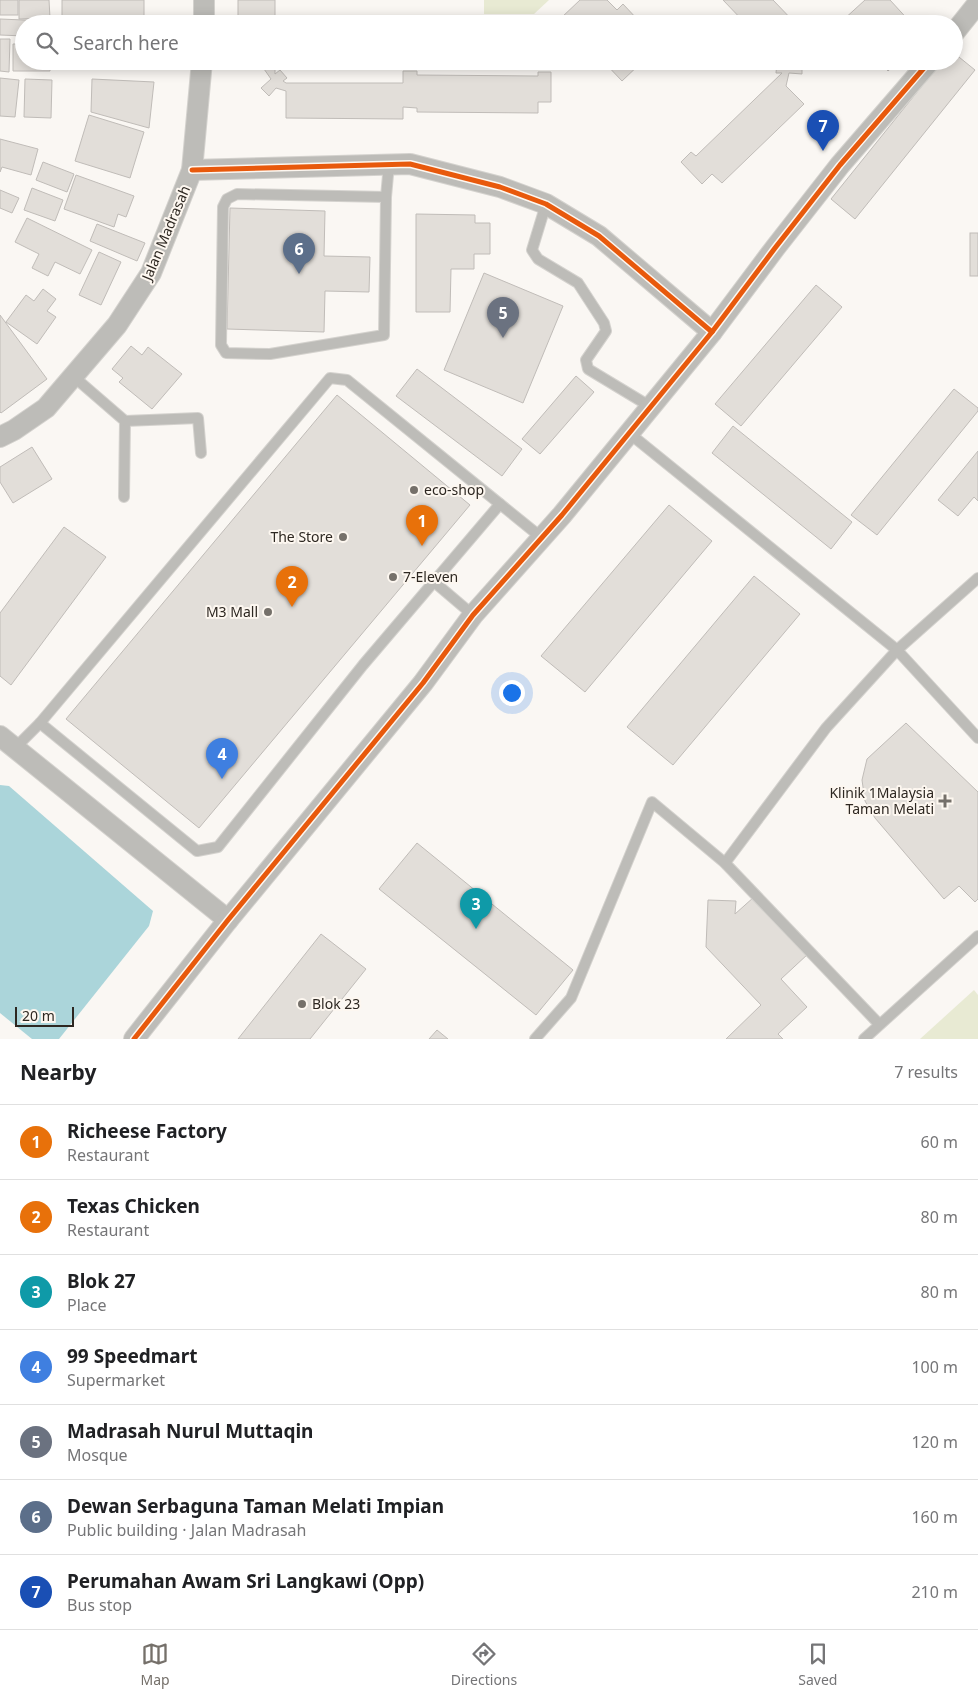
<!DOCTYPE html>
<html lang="en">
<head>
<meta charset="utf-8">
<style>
	body { margin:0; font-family:"Noto Sans",sans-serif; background:#f2f2f2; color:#202124 }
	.scale { position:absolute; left:15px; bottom:12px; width:59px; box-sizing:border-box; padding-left:5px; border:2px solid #2d2721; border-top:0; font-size:14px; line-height:18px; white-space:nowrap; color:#2d2721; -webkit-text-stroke:4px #fdf7f0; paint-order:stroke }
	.you { position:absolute; left:511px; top:692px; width:18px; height:18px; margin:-12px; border:4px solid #fff; border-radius:50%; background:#1a73e8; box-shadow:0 0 0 8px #1a73e833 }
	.badge { display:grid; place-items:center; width:32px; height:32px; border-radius:50%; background:#75706a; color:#fff; font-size:16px; font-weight:700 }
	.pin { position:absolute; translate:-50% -41px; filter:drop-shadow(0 1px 2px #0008) }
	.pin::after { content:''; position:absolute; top:26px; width:18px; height:15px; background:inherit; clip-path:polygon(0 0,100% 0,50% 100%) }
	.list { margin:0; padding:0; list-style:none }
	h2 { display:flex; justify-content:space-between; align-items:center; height:65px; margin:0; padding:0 20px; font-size:21px }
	h2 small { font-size:16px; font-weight:400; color:#757577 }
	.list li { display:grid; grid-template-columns:32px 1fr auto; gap:15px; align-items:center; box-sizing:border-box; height:75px; padding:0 20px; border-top:1px solid #e0e0e0 }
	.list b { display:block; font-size:19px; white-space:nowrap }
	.list p { margin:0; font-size:16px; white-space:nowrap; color:#757577 }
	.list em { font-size:16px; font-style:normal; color:#757577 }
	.icon { flex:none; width:28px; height:28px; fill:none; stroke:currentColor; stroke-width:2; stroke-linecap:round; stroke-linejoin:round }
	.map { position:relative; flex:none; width:978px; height:1039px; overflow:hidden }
	.search { position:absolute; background:#fff; box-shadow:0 2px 12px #0003; left:15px; right:15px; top:15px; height:55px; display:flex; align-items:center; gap:12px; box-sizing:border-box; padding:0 18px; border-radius:28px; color:#757577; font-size:19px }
	.sheet { height:590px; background:#fff }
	nav { display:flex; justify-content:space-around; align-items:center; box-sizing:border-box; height:70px; border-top:1px solid #e0e0e0; background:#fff; font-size:14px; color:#757577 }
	nav a { display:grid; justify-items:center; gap:2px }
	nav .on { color:#75706a }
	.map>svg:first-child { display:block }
	.green { fill:#e8ead3 }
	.water { fill:#abd5da }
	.building { fill:#e2ded9; stroke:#c0bcb8 }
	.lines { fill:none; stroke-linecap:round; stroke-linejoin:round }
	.lane-casing { stroke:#d4d2ce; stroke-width:12 }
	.street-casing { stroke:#d4d2ce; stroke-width:22 }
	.lane { stroke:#bdbcb8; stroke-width:10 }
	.street { stroke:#bdbcb8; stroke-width:20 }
	.cycleway-casing { stroke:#fdf7f0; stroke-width:8 }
	.cycleway { stroke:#e8590c; stroke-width:5 }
	.poi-dot { fill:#75706a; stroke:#fdf7f0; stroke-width:2 }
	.labels { text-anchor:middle; stroke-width:4; stroke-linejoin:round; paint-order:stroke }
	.street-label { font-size:14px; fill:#2d2721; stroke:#fdf7f0 }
	.poi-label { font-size:14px; fill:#2d2721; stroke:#fdf7f0; text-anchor:start }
</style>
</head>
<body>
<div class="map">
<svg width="978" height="1039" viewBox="0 0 978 1039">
	<rect width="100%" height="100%" fill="#faf7f3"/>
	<g class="green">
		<path d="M484 0H549L534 14H484Z"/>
		<path d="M974 990 978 995V1039H920Z"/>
	</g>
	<path class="water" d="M0 785 9 786 153 911 149 926 59 1039H32L0 1013Z"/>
	<g class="building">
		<rect x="0" y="0" width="18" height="15"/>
		<path d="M19 0H49L50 18 19 19Z"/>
		<path d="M62 0H144V22L62 21Z"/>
		<rect x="238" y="0" width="37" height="24"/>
		<path d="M580 0H607L617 10 623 4 638 20 634 24H566L561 18Z"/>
		<path d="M723 0H773L796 24H746Z"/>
		<path d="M865 0H890L912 24H844L842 21Z"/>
		<path d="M0 19 47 21V24H24V36L0 35Z"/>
		<path d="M0 39H10L9 72 0 71Z"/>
		<path d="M13 44H24V61H50V71H13Z"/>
		<path d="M954 53 975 70 855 219 831 199 942 61H954Z"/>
		<path d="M238 61H275V74L280 70 287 78 283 81 286 83H403V71H417V75L538 76V72H551V102H538V113L417 112V108L403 107V119L286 118V91L276 88 269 96 261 88 271 79 264 69 238 68Z"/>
		<path d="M603 61H643L622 81Z"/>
		<path d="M782 61 802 63V74L789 73 786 86 804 104 722 183 712 174 702 184 681 162 691 152 696 156 782 73H776L777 62H782Z"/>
		<path d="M879 61H899L888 71Z"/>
		<path d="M0 78 19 80 15 117 0 116Z"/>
		<path d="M25 79 52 80 51 118 24 117Z"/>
		<path d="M92 79 154 82 149 128 91 112Z"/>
		<path d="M89 115 144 132 130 178 75 161Z"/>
		<path d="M0 139 38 149 31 175 2 167 0 172Z"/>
		<path d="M43 162 74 174 67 192 36 180Z"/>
		<path d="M76 175 134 196 126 217 118 214 114 227 64 209Z"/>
		<path d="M32 188 63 200 55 221 24 210Z"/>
		<path d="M0 190 19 198 12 213 0 208Z"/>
		<path d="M230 208 325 211 324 256 370 257 369 292 325 291 324 332 227 329Z"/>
		<path d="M416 214 475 215V223H490V254H474V269H451L450 312H416Z"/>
		<path d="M27 218 92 250 80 274 55 262 48 276 32 268 39 254 15 242Z"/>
		<path d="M97 224 145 243 137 261 90 241Z"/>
		<rect x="970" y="233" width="8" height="43"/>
		<path d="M99 252 121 262 101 305 79 295Z"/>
		<path d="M484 273 563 306 523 403 444 370Z"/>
		<path d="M816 285 842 307 741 426 715 404Z"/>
		<path d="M43 289 56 299 47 311 56 317 37 344 6 322 26 295 34 301Z"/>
		<path d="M0 315 47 379 1 413 0 412Z"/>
		<path d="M131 346 142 355 148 347 182 374 152 409 119 382 123 378 112 369Z"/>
		<path d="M417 369 522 449 502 476 396 396Z"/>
		<path d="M576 376 594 392 540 454 522 439Z"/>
		<path d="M954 389 978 408V411L877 535 851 515Z"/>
		<path d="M337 395 470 505 199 828 66 719Z"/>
		<path d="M733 426 852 522 831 549 712 453Z"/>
		<path d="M32 447 52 479 13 503 0 482V467Z"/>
		<path d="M978 451V501L974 497 958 516 938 500Z"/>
		<path d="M669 505 712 541 585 692 541 656Z"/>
		<path d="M64 527 106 557 11 685 0 676V613Z"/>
		<path d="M754 576 800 614 673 765 627 727Z"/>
		<path d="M906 723 978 792V899L975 902 959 886 944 899 875 818 865 801 862 780 867 759Z"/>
		<path d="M417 843 573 970 536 1015 379 889Z"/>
		<path d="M754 897 808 954 781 979 807 1007 778 1034 783 1039H726L761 1005 706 947 708 900 736 901 735 914Z"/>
		<path d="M321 934 366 969 310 1039H238Z"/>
		<path d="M437 1030 448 1039H429Z"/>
	</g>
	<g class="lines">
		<defs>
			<g id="lane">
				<path d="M386 197 237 194 227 199 223 207 221 345 226 353 270 354 384 335 386 197 389 164"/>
				<path d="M546 204 532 250 538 259 578 283 604 323 606 331 586 360 588 369 651 407"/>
				<path d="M73 376 125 421 124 497"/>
				<path d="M125 421 198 418 201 453"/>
				<path d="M629 433 897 650 978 738"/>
				<path d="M433 581 473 615"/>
				<path d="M40 723 197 851 218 847 363 665 500 504"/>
				<path d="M15 748 40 723 330 378 347 380 542 538"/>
				<path d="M725 863 826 728 897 650 978 578"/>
				<path d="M535 1039 571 998 652 802 725 863 879 1024"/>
				<path d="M864 1039 978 936"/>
			</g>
			<g id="street">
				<path d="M204 24V0"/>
				<path d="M954 33 978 3"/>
				<path d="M192 170 410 164 500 187 546 204 599 236 712 332"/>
				<path d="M0 437 14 430 46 408 117 325 151 273 192 170 202 61"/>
				<path d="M0 736 228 920"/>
				<path d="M134 1039 228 920 423 683 473 615 562 515 712 332 775 248 840 165 930 61"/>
			</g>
		</defs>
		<use href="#lane" class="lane-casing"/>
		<use href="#street" class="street-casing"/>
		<use href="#lane" class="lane"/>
		<use href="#street" class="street"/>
		<defs>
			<g id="cycleway">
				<path d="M192 170 410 164 500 187 546 204 599 236 712 332"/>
				<path d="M134 1039 228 920 423 683 473 615 562 515 712 332 775 248 840 165 930 61"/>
			</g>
		</defs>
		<use href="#cycleway" class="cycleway-casing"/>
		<use href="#cycleway" class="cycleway"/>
	</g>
	<g class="poi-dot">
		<circle cx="414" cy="490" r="5"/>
		<circle cx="343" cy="537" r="5"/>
		<circle cx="393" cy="577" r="5"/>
		<circle cx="268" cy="612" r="5"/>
		<path d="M942.5 793.5h5v5h5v5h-5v5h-5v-5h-5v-5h5z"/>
		<circle cx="302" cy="1004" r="5"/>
	</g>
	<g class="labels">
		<g class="street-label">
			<text transform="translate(166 233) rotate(-67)" y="5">Jalan Madrasah</text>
		</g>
		<g class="poi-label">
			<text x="424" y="495">eco-shop</text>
			<text x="333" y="542" text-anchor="end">The Store</text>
			<text x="403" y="582">7-Eleven</text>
			<text x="258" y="617" text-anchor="end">M3 Mall</text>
			<text x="934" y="798" text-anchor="end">Klinik 1Malaysia<tspan x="934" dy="16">Taman Melati</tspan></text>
			<text x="312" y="1009">Blok 23</text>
		</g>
	</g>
</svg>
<div class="scale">20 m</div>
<div class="you"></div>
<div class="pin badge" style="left:422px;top:546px;background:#e8710a">1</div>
<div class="pin badge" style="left:292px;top:607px;background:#e8710a">2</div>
<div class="pin badge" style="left:476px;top:929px;background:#0f9aa8">3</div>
<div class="pin badge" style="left:222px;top:779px;background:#3f7fe0">4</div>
<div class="pin badge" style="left:503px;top:338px;background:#6b7280">5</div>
<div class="pin badge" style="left:299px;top:274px;background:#5c6f8a">6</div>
<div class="pin badge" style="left:823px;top:151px;background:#1a4fb4">7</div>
<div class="search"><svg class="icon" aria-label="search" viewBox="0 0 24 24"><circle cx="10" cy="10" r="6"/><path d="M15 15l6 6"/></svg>Search here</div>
</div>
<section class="sheet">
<h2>Nearby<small>7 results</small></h2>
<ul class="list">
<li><span class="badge" style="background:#e8710a">1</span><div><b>Richeese Factory</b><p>Restaurant</p></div><em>60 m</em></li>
<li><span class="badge" style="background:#e8710a">2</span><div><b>Texas Chicken</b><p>Restaurant</p></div><em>80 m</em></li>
<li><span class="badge" style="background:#0f9aa8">3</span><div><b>Blok 27</b><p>Place</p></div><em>80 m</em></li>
<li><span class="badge" style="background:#3f7fe0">4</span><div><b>99 Speedmart</b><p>Supermarket</p></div><em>100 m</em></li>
<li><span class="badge" style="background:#6b7280">5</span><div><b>Madrasah Nurul Muttaqin</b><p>Mosque</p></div><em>120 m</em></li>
<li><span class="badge" style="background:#5c6f8a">6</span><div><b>Dewan Serbaguna Taman Melati Impian</b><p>Public building · Jalan Madrasah</p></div><em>160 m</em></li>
<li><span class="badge" style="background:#1a4fb4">7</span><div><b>Perumahan Awam Sri Langkawi (Opp)</b><p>Bus stop</p></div><em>210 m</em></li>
</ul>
</section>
<nav>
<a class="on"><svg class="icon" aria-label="map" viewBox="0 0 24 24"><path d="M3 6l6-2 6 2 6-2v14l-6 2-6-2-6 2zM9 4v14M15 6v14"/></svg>Map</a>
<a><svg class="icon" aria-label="directions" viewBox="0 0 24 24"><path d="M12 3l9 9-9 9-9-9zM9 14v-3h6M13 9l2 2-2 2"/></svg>Directions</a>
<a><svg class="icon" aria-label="saved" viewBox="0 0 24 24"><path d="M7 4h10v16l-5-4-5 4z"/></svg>Saved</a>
</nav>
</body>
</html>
